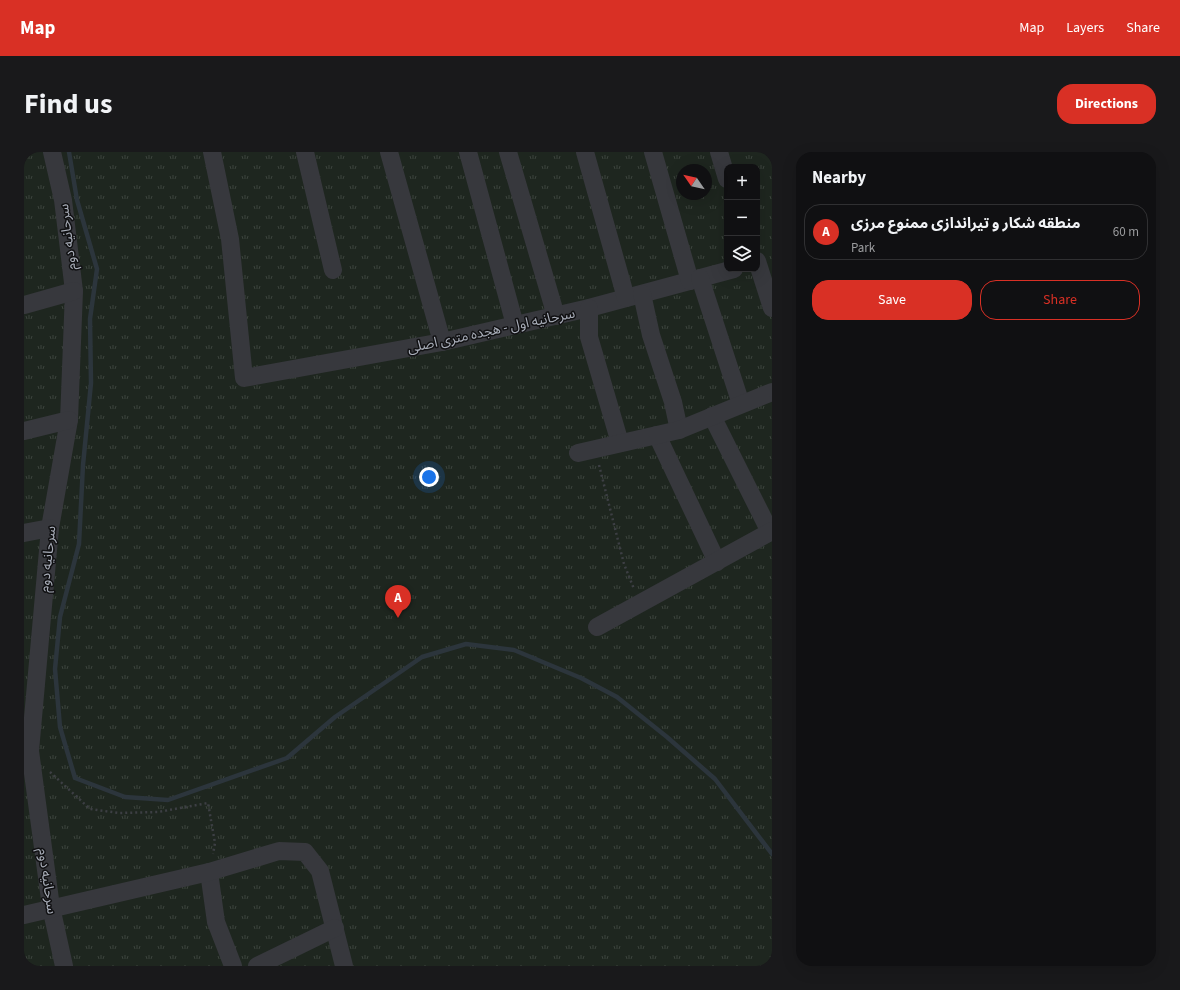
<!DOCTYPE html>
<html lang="en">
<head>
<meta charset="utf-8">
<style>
	body { margin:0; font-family:"Source Sans 3","Noto Sans Arabic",sans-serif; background:#19191b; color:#f1f3f6 }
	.controls { position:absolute; right:12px; top:12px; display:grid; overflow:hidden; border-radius:8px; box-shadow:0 4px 16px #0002 }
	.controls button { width:36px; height:36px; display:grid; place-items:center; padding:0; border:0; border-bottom:1px solid #303032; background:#101012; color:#f1f3f6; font:20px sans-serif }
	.compass { position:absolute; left:652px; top:12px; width:36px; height:36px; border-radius:50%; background:#101012; box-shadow:0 4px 16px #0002; rotate:304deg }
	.you { position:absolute; left:405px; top:325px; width:14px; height:14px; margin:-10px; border:3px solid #fff; border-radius:50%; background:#1a73e8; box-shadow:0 0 0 6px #1a73e833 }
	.badge { display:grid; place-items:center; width:26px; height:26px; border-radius:50%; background:#d93025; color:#fff; font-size:13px; font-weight:700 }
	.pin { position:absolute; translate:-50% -33px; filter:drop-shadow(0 1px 2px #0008) }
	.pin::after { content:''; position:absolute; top:21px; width:14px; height:12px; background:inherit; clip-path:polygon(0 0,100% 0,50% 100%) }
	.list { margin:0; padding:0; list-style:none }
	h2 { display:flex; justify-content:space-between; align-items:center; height:52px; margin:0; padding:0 16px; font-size:17px }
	h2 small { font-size:13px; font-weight:400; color:#9c9d9f }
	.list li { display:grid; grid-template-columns:26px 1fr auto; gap:12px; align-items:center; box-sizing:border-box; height:56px; margin:0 8px 8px; padding:0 8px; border:1px solid #303032; border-radius:16px }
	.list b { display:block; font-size:15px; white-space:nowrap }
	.list p { margin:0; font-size:13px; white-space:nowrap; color:#9c9d9f }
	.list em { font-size:13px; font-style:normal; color:#9c9d9f }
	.actions { display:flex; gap:8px; padding:12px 16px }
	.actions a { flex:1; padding:9px 0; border:1px solid #d93025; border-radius:16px; text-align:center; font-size:14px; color:#d93025 }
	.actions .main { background:#d93025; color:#fff }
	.icon { flex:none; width:22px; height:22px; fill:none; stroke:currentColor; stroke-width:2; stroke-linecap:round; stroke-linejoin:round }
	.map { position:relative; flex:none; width:748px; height:814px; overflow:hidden; border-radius:16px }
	header { display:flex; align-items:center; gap:24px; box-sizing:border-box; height:56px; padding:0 20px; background:#d93025; color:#fff }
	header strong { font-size:19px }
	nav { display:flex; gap:22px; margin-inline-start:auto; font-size:14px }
	.intro { display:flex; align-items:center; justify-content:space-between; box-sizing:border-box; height:96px; padding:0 24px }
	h1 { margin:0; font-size:28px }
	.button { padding:10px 18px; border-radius:16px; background:#d93025; color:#fff; font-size:14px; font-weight:700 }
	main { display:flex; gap:24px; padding:0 24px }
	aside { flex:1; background:#101012; border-radius:16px; box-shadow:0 4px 16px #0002 }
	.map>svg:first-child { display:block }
	.park { fill:url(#park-tufts); fill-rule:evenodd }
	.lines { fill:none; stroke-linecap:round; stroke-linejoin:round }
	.stream { stroke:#2c353c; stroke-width:4.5 }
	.path { stroke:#3d3f44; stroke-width:2.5; stroke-dasharray:2 3; stroke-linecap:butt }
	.minor { stroke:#37383d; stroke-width:18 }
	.labels { text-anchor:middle; stroke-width:3; stroke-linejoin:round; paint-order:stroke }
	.street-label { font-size:14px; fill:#a8adb8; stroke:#111113 }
</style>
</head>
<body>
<header>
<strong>Map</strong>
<nav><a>Map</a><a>Layers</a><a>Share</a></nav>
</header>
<div class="intro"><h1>Find us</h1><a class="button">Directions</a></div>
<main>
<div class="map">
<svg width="748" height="814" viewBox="0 0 748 814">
	<defs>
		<pattern id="park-tufts" width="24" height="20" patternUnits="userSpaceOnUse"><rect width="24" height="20" fill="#1e261f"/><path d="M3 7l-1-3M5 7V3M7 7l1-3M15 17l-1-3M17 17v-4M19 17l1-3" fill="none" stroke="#3c433d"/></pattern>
	</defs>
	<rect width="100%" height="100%" fill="#161618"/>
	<path class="park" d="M0 0H748V814H0ZM703 15H733V117H703ZM658 18H682V42H658Z"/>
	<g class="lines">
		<path class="stream" d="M45 0 53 48 73 117 66 167 67 231 59 313 55 392 36 465 31 517 36 575 51 626 101 645 144 648 263 606 311 565 398 505 442 492 490 498 557 526 593 545 643 585 691 627 748 702"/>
		<g class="path">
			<path d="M575 313 600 412 610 437"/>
			<path d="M26 620 66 657 95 661 134 660 184 651 191 691 189 702"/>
		</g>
		<g class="minor">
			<path d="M28 0 39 48 50 139 45 268 26 376 6 599 27 755 40 814"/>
			<path d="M188 0 206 87 220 226 418 190 565 156 710 117"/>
			<path d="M281 0 309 118"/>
			<path d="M365 0 418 190"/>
			<path d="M444 0 491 173"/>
			<path d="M484 0 532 164"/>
			<path d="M561 0 602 146"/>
			<path d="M629 0 666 129"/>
			<path d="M695 0 703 27"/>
			<path d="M733 109 748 156"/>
			<path d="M676 126 717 252"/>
			<path d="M618 142 627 183 649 250 655 278"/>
			<path d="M0 153 50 139"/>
			<path d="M565 156V185L596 291"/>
			<path d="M688 264 746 380"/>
			<path d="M0 279 45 268"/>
			<path d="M633 283 693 410"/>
			<path d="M554 301 655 278 748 240"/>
			<path d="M0 381 26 376"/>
			<path d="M573 475 748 379"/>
			<path d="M185 720 192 770 209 814"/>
			<path d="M0 763 185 720 255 699 281 700 296 719 320 814"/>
			<path d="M233 814 311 776"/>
		</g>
	</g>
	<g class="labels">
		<g class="street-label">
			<text transform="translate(43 85) rotate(-97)" y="5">سرحانیه دوم</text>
			<text transform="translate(467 178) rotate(-12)" y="5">سرحانیه اول - هجده متری اصلی</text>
			<text transform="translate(23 407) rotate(-84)" y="5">سرحانیه دوم</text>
			<text transform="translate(24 729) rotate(82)" y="5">سرحانیه دوم</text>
		</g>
	</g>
</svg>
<div class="controls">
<button>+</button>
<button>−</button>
<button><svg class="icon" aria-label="layers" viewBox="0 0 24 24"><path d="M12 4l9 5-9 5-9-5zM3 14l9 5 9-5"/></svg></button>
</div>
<svg class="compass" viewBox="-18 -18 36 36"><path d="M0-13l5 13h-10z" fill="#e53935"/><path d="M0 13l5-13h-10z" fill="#9c9d9f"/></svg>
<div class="you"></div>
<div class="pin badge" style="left:374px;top:466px">A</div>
</div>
<aside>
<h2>Nearby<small></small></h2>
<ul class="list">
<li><span class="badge">A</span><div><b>منطقه شکار و تیراندازی ممنوع مرزی</b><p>Park</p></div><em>60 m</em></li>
</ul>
<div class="actions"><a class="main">Save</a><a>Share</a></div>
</aside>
</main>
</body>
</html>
